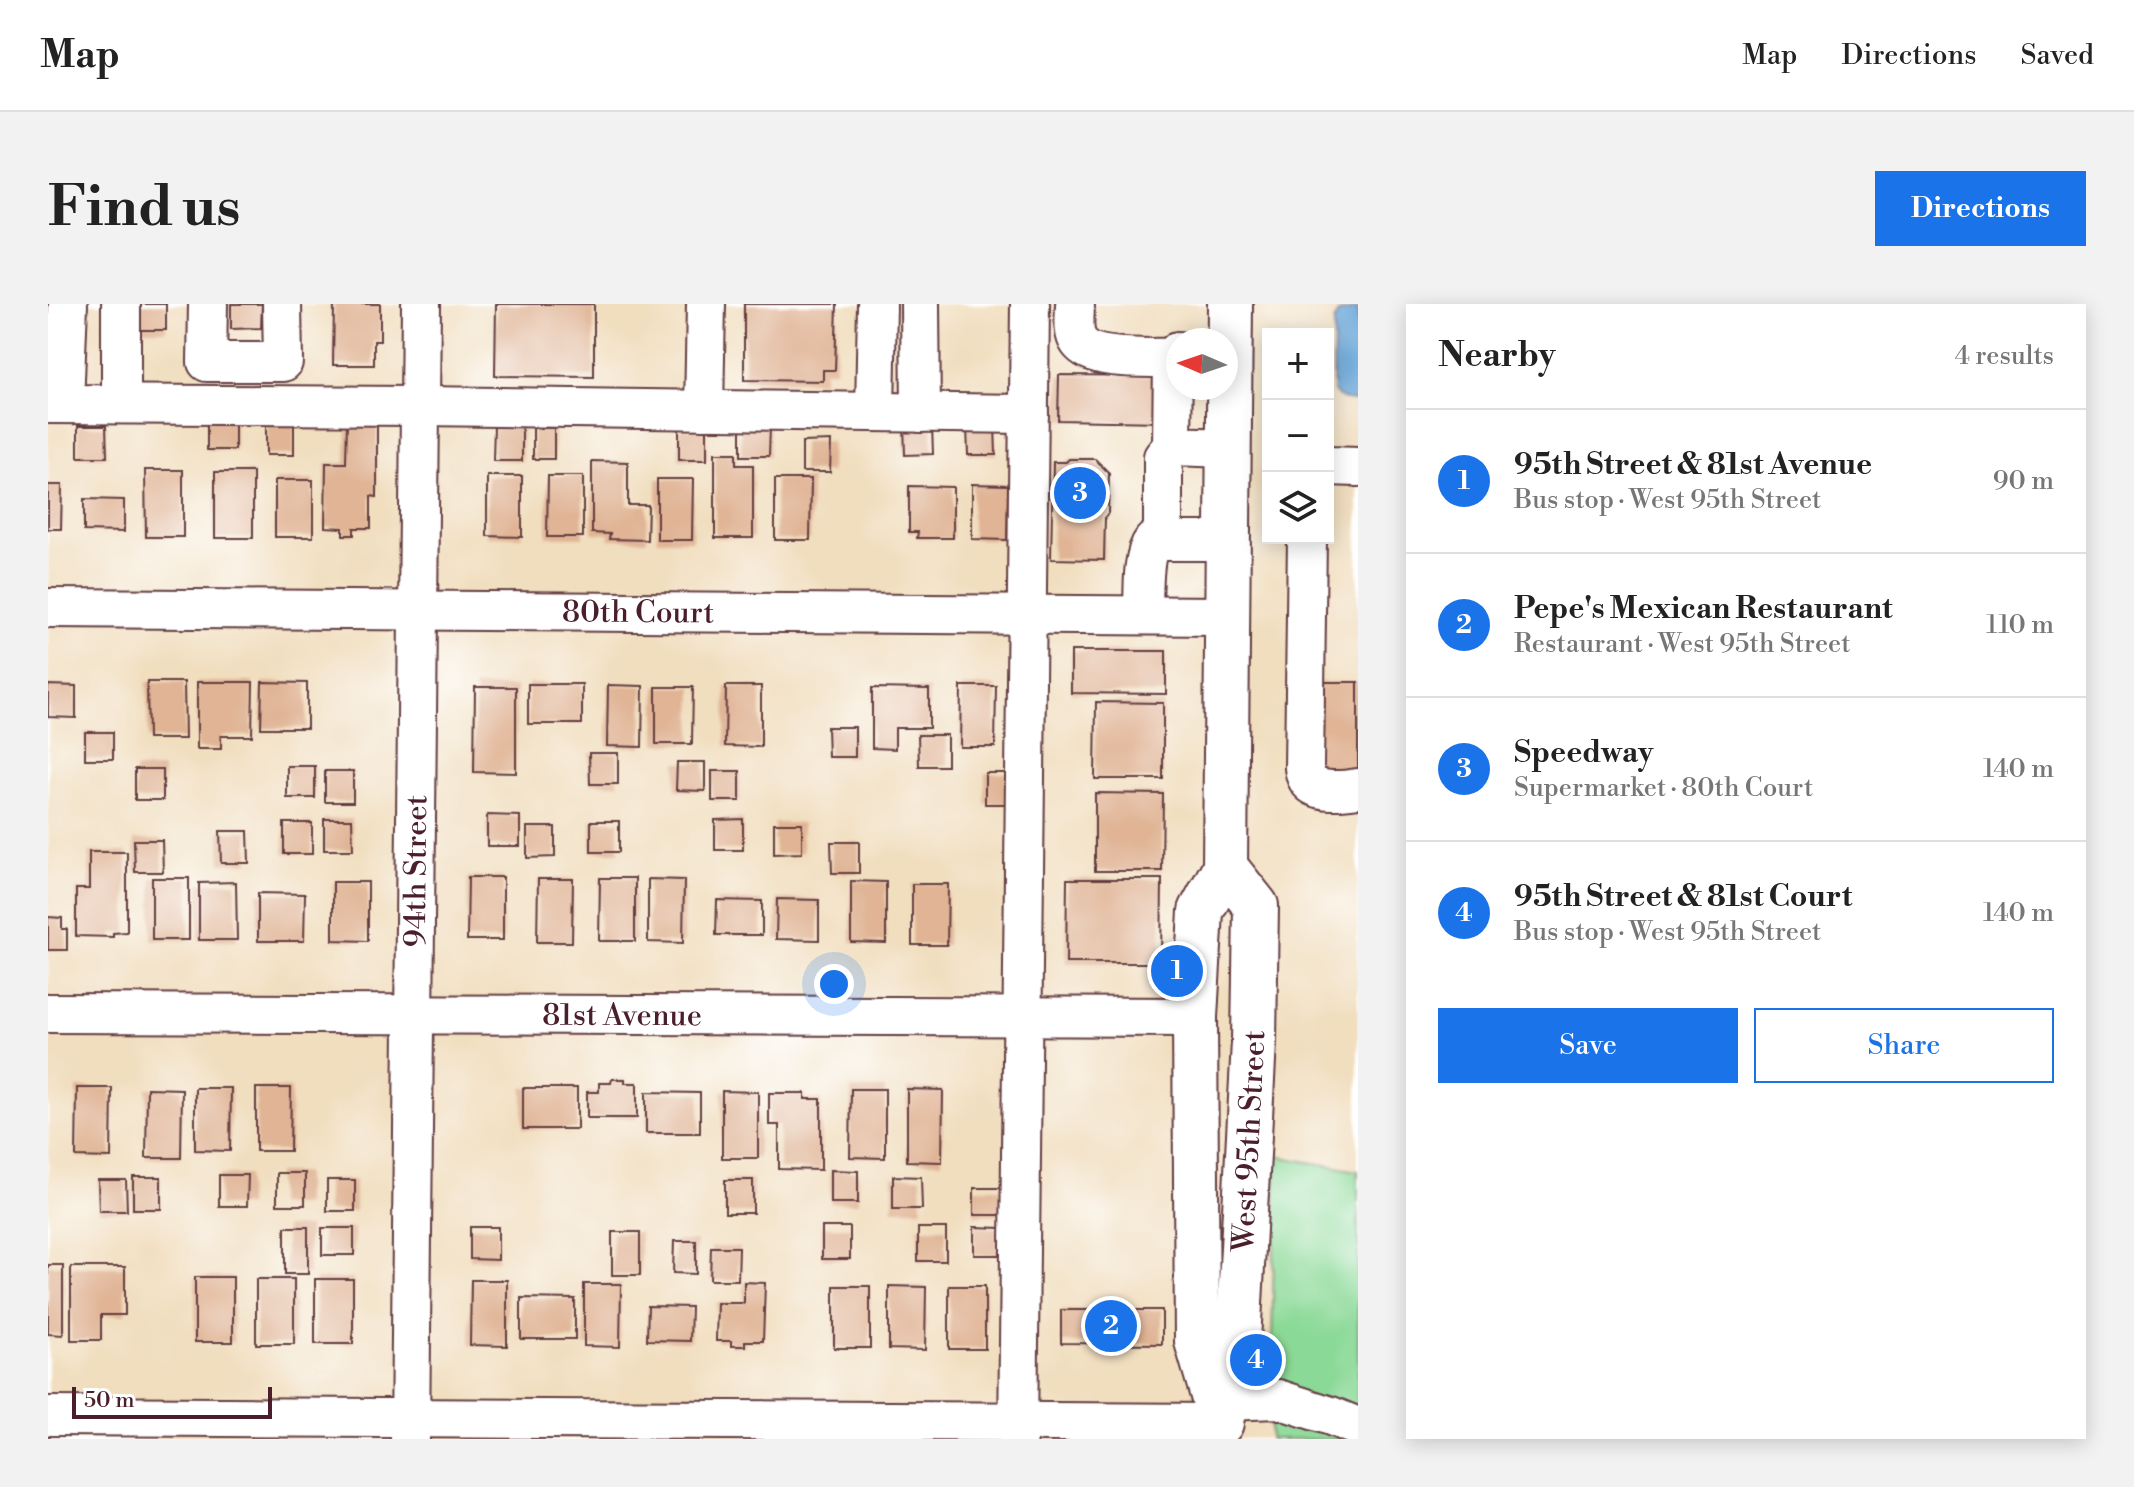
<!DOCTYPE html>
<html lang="en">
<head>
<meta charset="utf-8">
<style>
	body { margin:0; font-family:"Libre Bodoni",serif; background:#f2f2f2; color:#222 }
	.controls { position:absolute; right:24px; top:24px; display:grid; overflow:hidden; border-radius:0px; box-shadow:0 4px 20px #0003 }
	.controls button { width:72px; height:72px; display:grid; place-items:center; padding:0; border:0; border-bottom:2px solid #e0e0e0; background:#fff; color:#222; font:40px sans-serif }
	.compass { position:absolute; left:1118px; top:24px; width:72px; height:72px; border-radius:50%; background:#fff; box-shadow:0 4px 20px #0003; rotate:272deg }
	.scale { position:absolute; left:24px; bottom:20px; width:200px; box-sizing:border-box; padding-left:8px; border:4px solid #4a1f2b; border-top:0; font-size:22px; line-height:28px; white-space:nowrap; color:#4a1f2b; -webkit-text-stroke:6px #fff; paint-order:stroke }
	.you { position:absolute; left:786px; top:680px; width:28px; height:28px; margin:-20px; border:6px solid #fff; border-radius:50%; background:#1a73e8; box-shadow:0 0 0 12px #1a73e833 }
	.badge { display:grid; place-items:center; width:52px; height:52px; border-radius:50%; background:#1a73e8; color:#fff; font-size:26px; font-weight:700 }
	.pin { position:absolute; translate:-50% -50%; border:4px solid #fff; box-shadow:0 2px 8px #0006 }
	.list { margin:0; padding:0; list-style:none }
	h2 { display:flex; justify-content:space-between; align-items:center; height:104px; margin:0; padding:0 32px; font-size:34px }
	h2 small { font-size:26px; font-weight:400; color:#767676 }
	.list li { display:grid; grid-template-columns:52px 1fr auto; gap:24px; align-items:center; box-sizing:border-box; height:144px; padding:0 32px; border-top:2px solid #e0e0e0 }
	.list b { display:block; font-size:30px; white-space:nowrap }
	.list p { margin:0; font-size:26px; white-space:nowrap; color:#767676 }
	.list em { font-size:26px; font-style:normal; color:#767676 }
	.actions { display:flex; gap:16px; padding:24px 32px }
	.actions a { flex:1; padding:18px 0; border:2px solid #1a73e8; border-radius:0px; text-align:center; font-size:28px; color:#1a73e8 }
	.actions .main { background:#1a73e8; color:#fff }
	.icon { flex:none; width:44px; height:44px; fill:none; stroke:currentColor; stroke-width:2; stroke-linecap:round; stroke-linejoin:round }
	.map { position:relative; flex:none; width:1310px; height:1135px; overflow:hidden; border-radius:0px }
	header { display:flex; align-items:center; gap:48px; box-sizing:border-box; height:112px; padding:0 40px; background:#fff; border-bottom:2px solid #e0e0e0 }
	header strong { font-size:38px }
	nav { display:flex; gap:44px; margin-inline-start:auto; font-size:28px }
	.intro { display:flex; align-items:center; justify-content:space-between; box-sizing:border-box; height:192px; padding:0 48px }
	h1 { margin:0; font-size:56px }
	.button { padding:20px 36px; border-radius:0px; background:#1a73e8; color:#fff; font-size:28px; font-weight:700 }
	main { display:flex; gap:48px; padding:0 48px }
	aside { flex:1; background:#fff; border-radius:0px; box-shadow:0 4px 20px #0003 }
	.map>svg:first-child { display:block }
	.green { fill:#8bd997; stroke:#6a7c61; stroke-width:2 }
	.water { fill:#62a2d5; stroke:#566080; stroke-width:2 }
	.building { fill:#e0b494 }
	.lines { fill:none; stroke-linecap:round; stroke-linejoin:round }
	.minor-casing { stroke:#633c41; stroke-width:42 }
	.major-casing { stroke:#633c41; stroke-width:48 }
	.minor { stroke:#fff; stroke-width:38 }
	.major { stroke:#fff; stroke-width:44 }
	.labels { text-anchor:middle; stroke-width:7; stroke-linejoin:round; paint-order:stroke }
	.street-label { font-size:30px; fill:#4a1f2b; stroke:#fff }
</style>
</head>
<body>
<header>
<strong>Map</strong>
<nav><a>Map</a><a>Directions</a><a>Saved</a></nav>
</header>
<div class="intro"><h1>Find us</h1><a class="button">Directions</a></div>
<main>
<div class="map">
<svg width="1310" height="1135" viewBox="0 0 1310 1135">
	<rect width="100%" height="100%" fill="#fff"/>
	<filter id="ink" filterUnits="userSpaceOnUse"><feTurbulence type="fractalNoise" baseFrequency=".0125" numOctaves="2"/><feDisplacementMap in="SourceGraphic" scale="16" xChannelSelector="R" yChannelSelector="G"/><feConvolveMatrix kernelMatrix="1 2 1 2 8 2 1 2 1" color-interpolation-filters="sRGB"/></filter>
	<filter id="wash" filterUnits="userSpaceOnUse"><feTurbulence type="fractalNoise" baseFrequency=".006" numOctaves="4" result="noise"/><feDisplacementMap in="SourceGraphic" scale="32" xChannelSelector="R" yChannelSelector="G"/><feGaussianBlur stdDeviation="1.8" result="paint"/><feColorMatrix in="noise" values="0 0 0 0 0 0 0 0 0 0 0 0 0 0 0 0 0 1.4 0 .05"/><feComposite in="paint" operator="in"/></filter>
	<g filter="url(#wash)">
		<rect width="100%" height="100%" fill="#f1debf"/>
		<path class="green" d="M1228 852 1310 867V1135H1222Z"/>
		<path class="water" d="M1310 5V97C1299 97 1291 96 1285 86L1286 18 1290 9Z"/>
		<g id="blocks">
			<g class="building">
				<rect x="88" y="0" width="30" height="26"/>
				<path d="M183 0H214L213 24 183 25Z"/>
				<path d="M286 0H332V37H326V61H285Z"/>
				<path d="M448 0H546V73L447 72Z"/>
				<path d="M696 0H789L787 66H775V77L696 76Z"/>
				<path d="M1011 71 1115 72 1114 118 1010 116Z"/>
				<rect x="159" y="115" width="28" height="31"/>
				<path d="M299 117H329V193L323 192V224H306V231H295V224L277 223 278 159H298Z"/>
				<rect x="218" y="119" width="28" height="32"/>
				<path d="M856 120H884L885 150 857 151Z"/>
				<path d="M446 121H474V157H445Z"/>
				<path d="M919 121H947L948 151H920Z"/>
				<path d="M30 122H58L59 153H30Z"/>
				<path d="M693 122H722L721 152H693Z"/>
				<rect x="485" y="124" width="21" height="31"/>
				<rect x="631" y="125" width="28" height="31"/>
				<path d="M783 137 782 168H754V138Z"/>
				<path d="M667 149H688V161H705V234H667Z"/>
				<path d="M1021 155H1047L1061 169 1060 209 1057 213 1056 256 1003 255 1005 158H1018Z"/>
				<path d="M544 157 580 158V201H600L599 236 561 235 562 230 544 229Z"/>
				<path d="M97 166H135V233H98Z"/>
				<rect x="167" y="168" width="38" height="66"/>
				<path d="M439 172H474V233L439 232Z"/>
				<path d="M500 172H535V233H499Z"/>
				<path d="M609 175H645L644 236H609Z"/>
				<path d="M727 175H763L762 236H727Z"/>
				<rect x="227" y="176" width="38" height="57"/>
				<path d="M924 180 960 181 959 236 924 235Z"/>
				<path d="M0 181H14L13 225H0Z"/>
				<path d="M861 182 905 183V234H869L870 228H861Z"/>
				<path d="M36 195 76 196V228L36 227Z"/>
				<path d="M1023 347H1118V390L1023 389Z"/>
				<path d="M99 378H136L137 435H100Z"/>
				<path d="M149 378H205L204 432H173V445H149Z"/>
				<path d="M214 378 259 379V424H213Z"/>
				<path d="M1270 378H1310V471H1269Z"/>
				<rect x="480" y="380" width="54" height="40"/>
				<path d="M0 381 28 382V414L0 413Z"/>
				<path d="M560 381 595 382 594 443 559 442Z"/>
				<path d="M678 382H713V443L677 442Z"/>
				<path d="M913 382H948L947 443H912Z"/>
				<path d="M427 383H468V469L426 468Z"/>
				<path d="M608 383H645L644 440H608Z"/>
				<path d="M824 384 881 385V424H847V445L824 444Z"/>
				<path d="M1048 398 1115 399V475H1047Z"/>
				<path d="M779 423H807V453H780Z"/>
				<rect x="37" y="428" width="28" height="27"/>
				<path d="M870 431H899V462H871Z"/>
				<path d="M541 449H570V480H542Z"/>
				<path d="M629 458H657V487L628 486Z"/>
				<rect x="239" y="462" width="28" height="32"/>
				<rect x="87" y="465" width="28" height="31"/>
				<rect x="277" y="467" width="28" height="31"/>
				<rect x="664" y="467" width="28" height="30"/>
				<rect x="937" y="469" width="28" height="31"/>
				<path d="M1047 489 1115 490 1114 567H1047Z"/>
				<path d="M439 511 472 512V542H439Z"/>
				<path d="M276 515H304L305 546H276Z"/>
				<path d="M695 515V546H667V516Z"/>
				<rect x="543" y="517" width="28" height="31"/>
				<rect x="236" y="519" width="28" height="31"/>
				<path d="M726 519H754V549L726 550Z"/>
				<path d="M479 523H507V553L479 554Z"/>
				<path d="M172 527H200L201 559H173Z"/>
				<path d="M86 536H114L115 568H87Z"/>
				<path d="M783 538H811V569H784Z"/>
				<path d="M41 548H79V628L65 629V633L28 632V585H41Z"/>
				<path d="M420 573H455V636H419Z"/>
				<rect x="104" y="574" width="37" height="62"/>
				<path d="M552 574H587V637H551Z"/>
				<path d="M490 575H525L524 638H489Z"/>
				<path d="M600 575 636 576 635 639 600 638Z"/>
				<path d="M1019 575H1114L1113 659H1018Z"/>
				<path d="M803 577 838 578V639L803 638Z"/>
				<path d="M188 578 189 636H151V579Z"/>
				<path d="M285 578H320V637L285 636Z"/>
				<path d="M864 580H900L899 641H864Z"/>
				<path d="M210 589 257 590 256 637H210Z"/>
				<path d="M729 595 771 596V636L728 635Z"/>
				<path d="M669 596 714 597V631H668Z"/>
				<path d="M0 613 14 614V625H19V646H0Z"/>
				<path d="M564 775H577V779H589V814H539V788H551V779H563Z"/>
				<path d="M29 784H64L63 854 28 853Z"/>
				<path d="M99 784 134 785 133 854H98Z"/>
				<path d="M147 784H183L182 847 147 846Z"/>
				<path d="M208 784H243L242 847H208Z"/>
				<rect x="475" y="784" width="54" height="41"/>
				<path d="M803 785H837V854L802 853Z"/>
				<path d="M859 785 895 786 894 858 859 857Z"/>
				<path d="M674 787 710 788V854H674Z"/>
				<path d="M598 788 652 789V829H598Z"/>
				<path d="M721 789H757V795H773V866L731 865V821H721Z"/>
				<path d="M782 866 810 867V899H782Z"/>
				<rect x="229" y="869" width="28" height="32"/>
				<path d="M171 871H200L199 902H171Z"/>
				<path d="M845 872 873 873 874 905H845Z"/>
				<rect x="85" y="873" width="28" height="32"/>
				<path d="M50 876H78L79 907H51Z"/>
				<rect x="279" y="876" width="28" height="31"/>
				<rect x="677" y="876" width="28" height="33"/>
				<rect x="926" y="884" width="28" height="27"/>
				<rect x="237" y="923" width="23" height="47"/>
				<path d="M422 923H450V956L422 955Z"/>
				<rect x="774" y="923" width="28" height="32"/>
				<path d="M926 923 954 924V951H926Z"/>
				<rect x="274" y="924" width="32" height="27"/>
				<rect x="870" y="924" width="28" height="33"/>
				<rect x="564" y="928" width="28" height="43"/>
				<path d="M626 937H648V970L625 969Z"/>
				<path d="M663 943H691L690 976H662Z"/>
				<path d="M0 961H15V1031L0 1030Z"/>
				<path d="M23 963H77V1011H53V1036H23Z"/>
				<rect x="147" y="973" width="38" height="65"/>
				<rect x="208" y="975" width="38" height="65"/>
				<rect x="267" y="975" width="38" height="65"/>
				<path d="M423 976H459V1042L422 1041Z"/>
				<path d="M696 978 717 979 715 1037H697V1042H683V1037H668L669 999H696Z"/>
				<path d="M536 980H573L572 1043 536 1042Z"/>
				<rect x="786" y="982" width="36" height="62"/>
				<path d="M841 982 878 983 877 1046 841 1045Z"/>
				<rect x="901" y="982" width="36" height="63"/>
				<path d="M473 994 527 995V1035H473Z"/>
				<path d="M600 1002 643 1003 642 1037 599 1036Z"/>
				<path d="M1013 1006H1114V1040L1013 1039Z"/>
			</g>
		</g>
	</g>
	<g filter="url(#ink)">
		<use href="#blocks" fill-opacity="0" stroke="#633c41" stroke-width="2"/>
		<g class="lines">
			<defs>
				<g id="minor">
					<path d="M73 0V100"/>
					<path d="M160 0 159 58H235L234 0"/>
					<path d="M872 0 873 109"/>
					<path d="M1027 0C1027 12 1024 28 1031 38 1045 58 1102 53 1125 54"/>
					<path d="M0 100 372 102 981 110"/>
					<path d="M16 100 20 0"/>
					<path d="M656 106 658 0"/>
					<path d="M827 108 829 0"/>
					<path d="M1124 142 1125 54 1130 47"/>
					<path d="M1280 162 1310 163"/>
					<path d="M1259 234 1256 464C1257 468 1257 473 1260 476 1268 490 1297 486 1310 484"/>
					<path d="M1115 237V153L1124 142 1180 144"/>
					<path id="s1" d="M0 304 1179 312"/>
					<path d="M1095 311C1096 291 1093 252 1105 237H1179"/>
					<path id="s2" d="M0 709 1147 713"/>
					<path d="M1177 1097 1230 1095 1283 1112 1310 1123"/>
					<path d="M0 1112 1173 1119"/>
					<path id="s3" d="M362 1135 373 0"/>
					<path d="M970 1135 982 0"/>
				</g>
				<g id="major">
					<path id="s4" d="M1174 1113 1190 1037 1206 738 1208 602 1177 563"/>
					<path d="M1173 1119 1149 1037 1147 713 1153 607 1177 563 1182 0"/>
				</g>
			</defs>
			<use href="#minor" class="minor-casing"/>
			<use href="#major" class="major-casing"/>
			<use href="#minor" class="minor"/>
			<use href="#major" class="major"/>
		</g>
	</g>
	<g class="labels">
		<g class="street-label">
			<text dy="10" stroke="none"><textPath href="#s1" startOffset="590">80th Court</textPath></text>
			<text dy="10" stroke="none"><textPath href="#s3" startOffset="568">94th Street</textPath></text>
			<text dy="10" stroke="none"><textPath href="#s2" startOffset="574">81st Avenue</textPath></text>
			<text dy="10" stroke="none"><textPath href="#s4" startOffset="278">West 95th Street</textPath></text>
		</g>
	</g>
</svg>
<div class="controls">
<button>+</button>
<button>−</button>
<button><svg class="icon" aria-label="layers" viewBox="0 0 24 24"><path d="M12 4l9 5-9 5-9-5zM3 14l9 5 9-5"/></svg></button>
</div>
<svg class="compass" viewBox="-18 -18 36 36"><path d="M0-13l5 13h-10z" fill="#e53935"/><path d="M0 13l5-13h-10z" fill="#767676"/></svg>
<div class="scale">50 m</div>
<div class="you"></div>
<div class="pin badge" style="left:1129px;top:667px">1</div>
<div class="pin badge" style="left:1063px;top:1022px">2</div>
<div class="pin badge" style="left:1032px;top:189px">3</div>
<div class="pin badge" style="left:1208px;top:1056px">4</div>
</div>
<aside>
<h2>Nearby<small>4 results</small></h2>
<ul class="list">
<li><span class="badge">1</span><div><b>95th Street &amp; 81st Avenue</b><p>Bus stop · West 95th Street</p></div><em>90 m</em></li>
<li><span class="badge">2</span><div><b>Pepe's Mexican Restaurant</b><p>Restaurant · West 95th Street</p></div><em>110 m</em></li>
<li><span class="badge">3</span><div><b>Speedway</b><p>Supermarket · 80th Court</p></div><em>140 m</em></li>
<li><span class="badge">4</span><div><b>95th Street &amp; 81st Court</b><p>Bus stop · West 95th Street</p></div><em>140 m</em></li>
</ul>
<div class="actions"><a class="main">Save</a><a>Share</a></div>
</aside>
</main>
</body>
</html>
